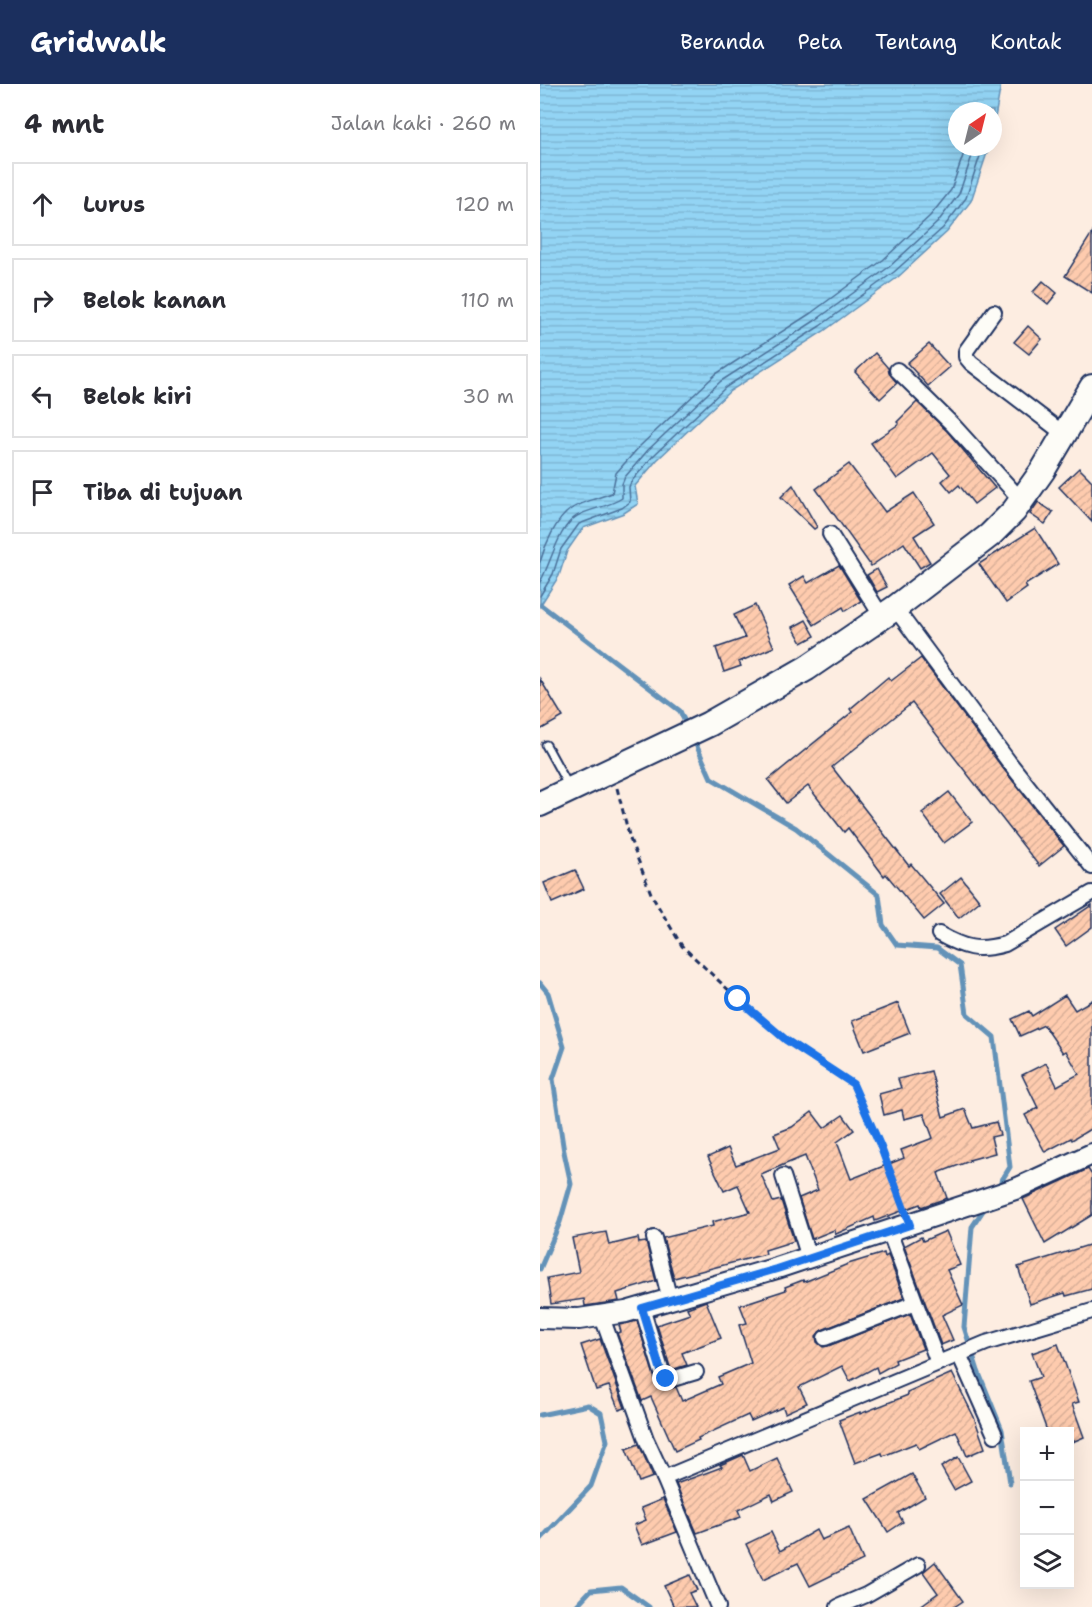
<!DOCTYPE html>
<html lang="id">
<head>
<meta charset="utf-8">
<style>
	body { margin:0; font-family:"Shantell Sans",sans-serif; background:#f7f7f7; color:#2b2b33 }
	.controls { position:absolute; right:18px; bottom:18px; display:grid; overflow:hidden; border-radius:0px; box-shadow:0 6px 24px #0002 }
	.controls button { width:54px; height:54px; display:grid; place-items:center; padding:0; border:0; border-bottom:2px solid #e1e1e2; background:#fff; color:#2b2b33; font:30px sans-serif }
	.compass { position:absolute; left:408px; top:18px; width:54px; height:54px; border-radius:50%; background:#fff; box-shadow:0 6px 24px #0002; rotate:35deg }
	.stop { position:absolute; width:18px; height:18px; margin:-14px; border:4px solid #1a73e8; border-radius:50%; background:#fff }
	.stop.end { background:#1a73e8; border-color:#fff; box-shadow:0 2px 6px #0008 }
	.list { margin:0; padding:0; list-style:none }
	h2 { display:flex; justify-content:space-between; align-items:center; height:78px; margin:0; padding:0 24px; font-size:26px }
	h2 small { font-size:20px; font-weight:400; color:#7c7c81 }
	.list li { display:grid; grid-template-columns:39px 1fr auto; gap:18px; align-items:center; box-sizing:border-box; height:84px; margin:0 12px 12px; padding:0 12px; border:2px solid #e1e1e2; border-radius:0px }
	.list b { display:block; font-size:22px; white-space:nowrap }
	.list em { font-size:20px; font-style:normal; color:#7c7c81 }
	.icon { flex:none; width:33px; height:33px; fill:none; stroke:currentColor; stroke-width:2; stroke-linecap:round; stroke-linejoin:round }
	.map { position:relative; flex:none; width:552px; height:1523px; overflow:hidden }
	header { display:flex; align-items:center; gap:36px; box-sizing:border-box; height:84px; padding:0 30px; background:#1b2f5e; color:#fff }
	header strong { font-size:28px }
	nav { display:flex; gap:33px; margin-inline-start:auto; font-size:21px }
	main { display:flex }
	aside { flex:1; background:#fff }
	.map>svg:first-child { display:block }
	.water { fill:url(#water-rules); stroke:#6392b8; stroke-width:1.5 }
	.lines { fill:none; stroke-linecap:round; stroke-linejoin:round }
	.shore { stroke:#4b719a; stroke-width:1.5 }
	.stream { stroke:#6392b8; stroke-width:5 }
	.building { fill:url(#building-hatch); stroke:#1b2f5e; stroke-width:1.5 }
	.lane-casing { stroke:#1b2f5e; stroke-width:11 }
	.street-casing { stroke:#1b2f5e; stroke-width:18 }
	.secondary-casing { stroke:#1b2f5e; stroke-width:24 }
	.highway-casing { stroke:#1b2f5e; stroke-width:28 }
	.path { stroke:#1b2f5e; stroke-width:3; stroke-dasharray:6 4.5; stroke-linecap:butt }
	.lane { stroke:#fdfcf7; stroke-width:7 }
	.street { stroke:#fdfcf7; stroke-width:14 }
	.secondary { stroke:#fdfcf7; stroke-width:20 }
	.highway { stroke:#fdfcf7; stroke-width:24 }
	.route { stroke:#1a73e8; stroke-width:8 }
</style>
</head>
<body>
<header>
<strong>Gridwalk</strong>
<nav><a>Beranda</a><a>Peta</a><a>Tentang</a><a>Kontak</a></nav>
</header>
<main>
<aside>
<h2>4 mnt<small>Jalan kaki · 260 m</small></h2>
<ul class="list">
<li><svg class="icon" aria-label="ahead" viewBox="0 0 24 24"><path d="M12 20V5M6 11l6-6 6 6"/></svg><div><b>Lurus</b></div><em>120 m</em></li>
<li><svg class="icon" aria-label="right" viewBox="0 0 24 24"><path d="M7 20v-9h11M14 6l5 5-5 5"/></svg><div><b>Belok kanan</b></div><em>110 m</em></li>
<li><svg class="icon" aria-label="left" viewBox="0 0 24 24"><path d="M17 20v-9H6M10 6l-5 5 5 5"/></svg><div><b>Belok kiri</b></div><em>30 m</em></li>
<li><svg class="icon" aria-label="arrive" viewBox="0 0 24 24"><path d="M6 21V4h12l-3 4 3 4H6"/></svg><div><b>Tiba di tujuan</b></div></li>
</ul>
</aside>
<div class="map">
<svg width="552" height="1523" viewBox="0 0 552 1523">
	<defs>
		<pattern id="water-rules" width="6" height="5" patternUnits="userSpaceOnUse" patternTransform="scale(1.5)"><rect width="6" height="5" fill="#93d4f4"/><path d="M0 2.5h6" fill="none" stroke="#7eb6d4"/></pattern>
		<pattern id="building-hatch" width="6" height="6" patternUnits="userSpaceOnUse" patternTransform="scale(1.5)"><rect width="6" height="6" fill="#fecbae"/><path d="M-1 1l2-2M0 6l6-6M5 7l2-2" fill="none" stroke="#d9af98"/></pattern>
	</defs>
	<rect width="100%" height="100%" fill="#fdede1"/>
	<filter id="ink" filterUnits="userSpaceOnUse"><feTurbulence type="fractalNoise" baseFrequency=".0167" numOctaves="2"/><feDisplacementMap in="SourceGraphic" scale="12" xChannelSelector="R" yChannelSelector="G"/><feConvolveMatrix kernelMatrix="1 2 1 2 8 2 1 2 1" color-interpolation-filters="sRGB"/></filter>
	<g filter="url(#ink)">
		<path class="water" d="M0 0H461L453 45V27H417V63H449L431 117 407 148 358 193 284 247 190 307 117 376 95 402 98 420 84 429 43 444 27 467 19 492 0 522Z"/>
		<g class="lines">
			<g class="shore">
				<path d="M0 478C5 461 16 435 31 425 43 417 59 414 72 409L76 389 100 362 176 290 271 229 343 176 390 132 411 106 426 63"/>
				<path d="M0 498C11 480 18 443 37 432 51 424 69 423 82 414V400L85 393 108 366 181 297 276 236 349 183 397 139 419 110 435 63"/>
				<path d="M0 512 13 490 21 465 39 440 82 424 90 418 89 403 91 398 113 372 186 303 280 242 354 188 403 144 426 114 443 63"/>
			</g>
			<g class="stream">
				<path d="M1 521 140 627 148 645"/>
				<path d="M154 656 171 694 256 744 339 811 343 841 357 861 397 864 420 881 427 930 454 953 470 1083 457 1104"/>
				<path d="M0 899 8 909 24 963 13 995 24 1068 31 1100 20 1138 0 1185"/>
				<path d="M446 1122 432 1143 424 1243 438 1287 462 1346 470 1399"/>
				<path d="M0 1331 48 1321 61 1329 67 1357 51 1402 0 1456"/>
				<path d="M35 1523 51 1506 81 1503 109 1523"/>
			</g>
		</g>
		<g class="building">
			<path d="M552 149V209L525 192Z"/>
			<path d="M503 197 517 209 508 220 493 208Z"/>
			<path d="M488 242 502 255 489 270 474 258Z"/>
			<path d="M389 260 410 283 388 302 367 279Z"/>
			<path d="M335 269 348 284 349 289 357 299 340 315 315 288Z"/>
			<path d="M377 318 407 347 455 404 434 420 419 401 411 408 402 397 410 390 393 369 357 395 331 359 359 340 357 338Z"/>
			<path d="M309 380 345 428 374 409 394 439 374 452 390 478 380 484 364 459 331 482 276 405Z"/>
			<path d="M539 384 552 397V438L519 403Z"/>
			<path d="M253 401 277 443 274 445 241 413Z"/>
			<path d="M498 418 513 428 505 440 490 430Z"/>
			<path d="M495 444 518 480 485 501 487 504 466 519 439 480Z"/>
			<path d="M299 481 321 517 305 527 303 523 274 541 249 501 264 492 268 499Z"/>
			<path d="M337 485 347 503 337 508 327 491Z"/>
			<path d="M215 521 234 563 199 578 201 582 184 588 176 564 205 554 194 531Z"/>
			<path d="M266 536 275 552 262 559 253 543Z"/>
			<path d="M381 574 462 683 524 762 499 782 372 619 292 683 369 782 371 780 404 820 384 836 346 790 344 792 308 744 304 748 268 702 246 719 228 696 312 628 310 625 348 593 351 597Z"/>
			<path d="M0 595 23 633 0 646Z"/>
			<path d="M409 708 432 738 404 759 382 729Z"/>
			<path d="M35 786 44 805 12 819 4 799Z"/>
			<path d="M421 793 440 817 419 834 400 810Z"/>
			<path d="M552 821V843L526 862 515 846Z"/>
			<path d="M525 911 535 926 552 916V1044L532 1056 531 1054 505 1068 485 1031 498 1024 482 991 506 979 517 1002 539 990 526 967 523 969 504 941 480 952 472 935 489 927 492 932Z"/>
			<path d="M358 919 370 949 324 967 312 937Z"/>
			<path d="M391 987 403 1033 425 1025 433 1044 456 1038 460 1051 451 1053 455 1069 429 1076 430 1077 398 1089 407 1114 381 1123 380 1120 335 1137 334 1133 296 1150 294 1146 272 1155 259 1114 278 1106 265 1072 221 1090 233 1118 241 1116 254 1157 225 1166 226 1170 134 1194 123 1154 173 1142 172 1138 210 1128 198 1101 184 1107 168 1073 188 1064 196 1081 240 1064 234 1050 252 1043 272 1028 284 1044 303 1031 314 1046 297 1058 311 1095 364 1074 361 1066 393 1054 384 1030 364 1035 362 1026 344 1031 339 1010 361 1004 358 995Z"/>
			<path d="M548 1085 552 1091V1131L505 1160 483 1115Z"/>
			<path d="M406 1147 420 1181 407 1186 423 1221 402 1231 413 1256 401 1261 364 1162 381 1153 383 1157Z"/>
			<path d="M66 1148 69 1161 98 1154 99 1159 106 1158 116 1197 77 1209 79 1217 45 1222 44 1215 11 1220 7 1194 39 1188 32 1154Z"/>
			<path d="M552 1160V1205L526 1212 525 1209 490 1220 478 1183Z"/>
			<path d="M344 1169 345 1173 348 1171 364 1214 282 1246 276 1252 277 1258 283 1263 288 1262 370 1230 383 1265 355 1276 356 1279 338 1289 336 1283 310 1297 302 1282 259 1303 267 1319 245 1329 243 1323 211 1337 208 1331 158 1354 159 1356 135 1367 111 1313 102 1317 77 1249 81 1248 79 1241 97 1237 115 1295 127 1305 136 1303 142 1317 181 1300 178 1293 211 1279 199 1241 207 1239 200 1221 246 1206 245 1203 263 1196 264 1198 308 1180Z"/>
			<path d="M166 1217 181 1254 142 1269 147 1281 131 1286 117 1241 150 1230 147 1224Z"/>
			<path d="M60 1255 85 1324 79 1326 69 1302 56 1306 41 1261Z"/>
			<path d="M518 1260 539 1318 532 1320 544 1353 530 1359V1347H507L489 1297 501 1293 492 1269Z"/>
			<path d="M412 1289 434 1333 445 1364 427 1372 416 1347 379 1365 376 1359 343 1372 342 1369 315 1379 299 1336 320 1328V1330L368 1311 367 1309Z"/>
			<path d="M99 1360 113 1393 99 1398 86 1365Z"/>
			<path d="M203 1371 210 1387 237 1374 253 1408 234 1417 231 1410 198 1426 201 1433 157 1449 136 1400 182 1383 180 1381Z"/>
			<path d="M418 1373 431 1397 414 1406 401 1383Z"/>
			<path d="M372 1390 385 1413 358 1429 363 1438 348 1448 327 1415Z"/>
			<path d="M123 1415 137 1448 102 1461 94 1441 106 1436 101 1424Z"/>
			<path d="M309 1444 323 1476 270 1502 258 1479 223 1496 206 1460 231 1448 240 1467 276 1446 281 1456Z"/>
			<path d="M395 1478 423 1517 414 1523H379L398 1509 383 1488Z"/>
			<path d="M150 1491 157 1506 149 1509 156 1523H134L124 1502Z"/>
		</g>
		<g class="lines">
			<defs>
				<path id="lane" d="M6 661 28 701"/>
				<g id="street">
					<path d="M454 228 426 267V273L431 279 524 350"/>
					<path d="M357 286 413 341 482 417"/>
					<path d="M290 450 342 533"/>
					<path d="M355 524 469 678 552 783"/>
					<path d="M399 850C424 864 437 868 465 860L552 809"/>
					<path d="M243 1092 269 1174"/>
					<path d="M349 1147 398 1279"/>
					<path d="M114 1154 130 1216"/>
					<path d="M102 1224 123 1292 129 1296 156 1288"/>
					<path d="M62 1233 106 1355 124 1394 178 1523"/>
					<path d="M285 1254 375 1219"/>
					<path d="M419 1270 455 1351"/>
					<path d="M124 1394 446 1259 552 1227"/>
					<path d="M298 1523 326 1511 378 1481"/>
				</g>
				<path id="secondary" d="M0 1234 39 1235 86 1228 237 1184 478 1104 552 1070"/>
				<path id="highway" d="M0 720 169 640 267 584 355 524 450 451 474 427 503 386 552 303"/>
			</defs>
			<use href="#lane" class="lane-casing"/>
			<use href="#street" class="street-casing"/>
			<use href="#secondary" class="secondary-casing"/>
			<use href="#highway" class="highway-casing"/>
			<path class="path" d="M77 704 90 755 112 812 142 862 198 915 246 955 313 1000 340 1061 364 1125"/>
			<use href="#lane" class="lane"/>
			<use href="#street" class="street"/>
			<use href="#secondary" class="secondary"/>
			<use href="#highway" class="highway"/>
		</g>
	</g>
	<g class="lines" filter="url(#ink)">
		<path class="route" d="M126 1295 121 1287 102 1224 237 1185 370 1141 340 1061 313 1000 246 956 198 915"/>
	</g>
</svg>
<div class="controls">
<button>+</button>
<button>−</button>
<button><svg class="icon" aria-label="layers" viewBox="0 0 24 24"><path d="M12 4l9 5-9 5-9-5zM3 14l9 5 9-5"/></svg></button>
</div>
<svg class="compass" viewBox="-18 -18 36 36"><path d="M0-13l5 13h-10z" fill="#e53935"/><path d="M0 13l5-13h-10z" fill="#7c7c81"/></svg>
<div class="stop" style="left:198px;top:915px"></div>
<div class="stop end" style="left:126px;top:1295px"></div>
</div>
</main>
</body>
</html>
